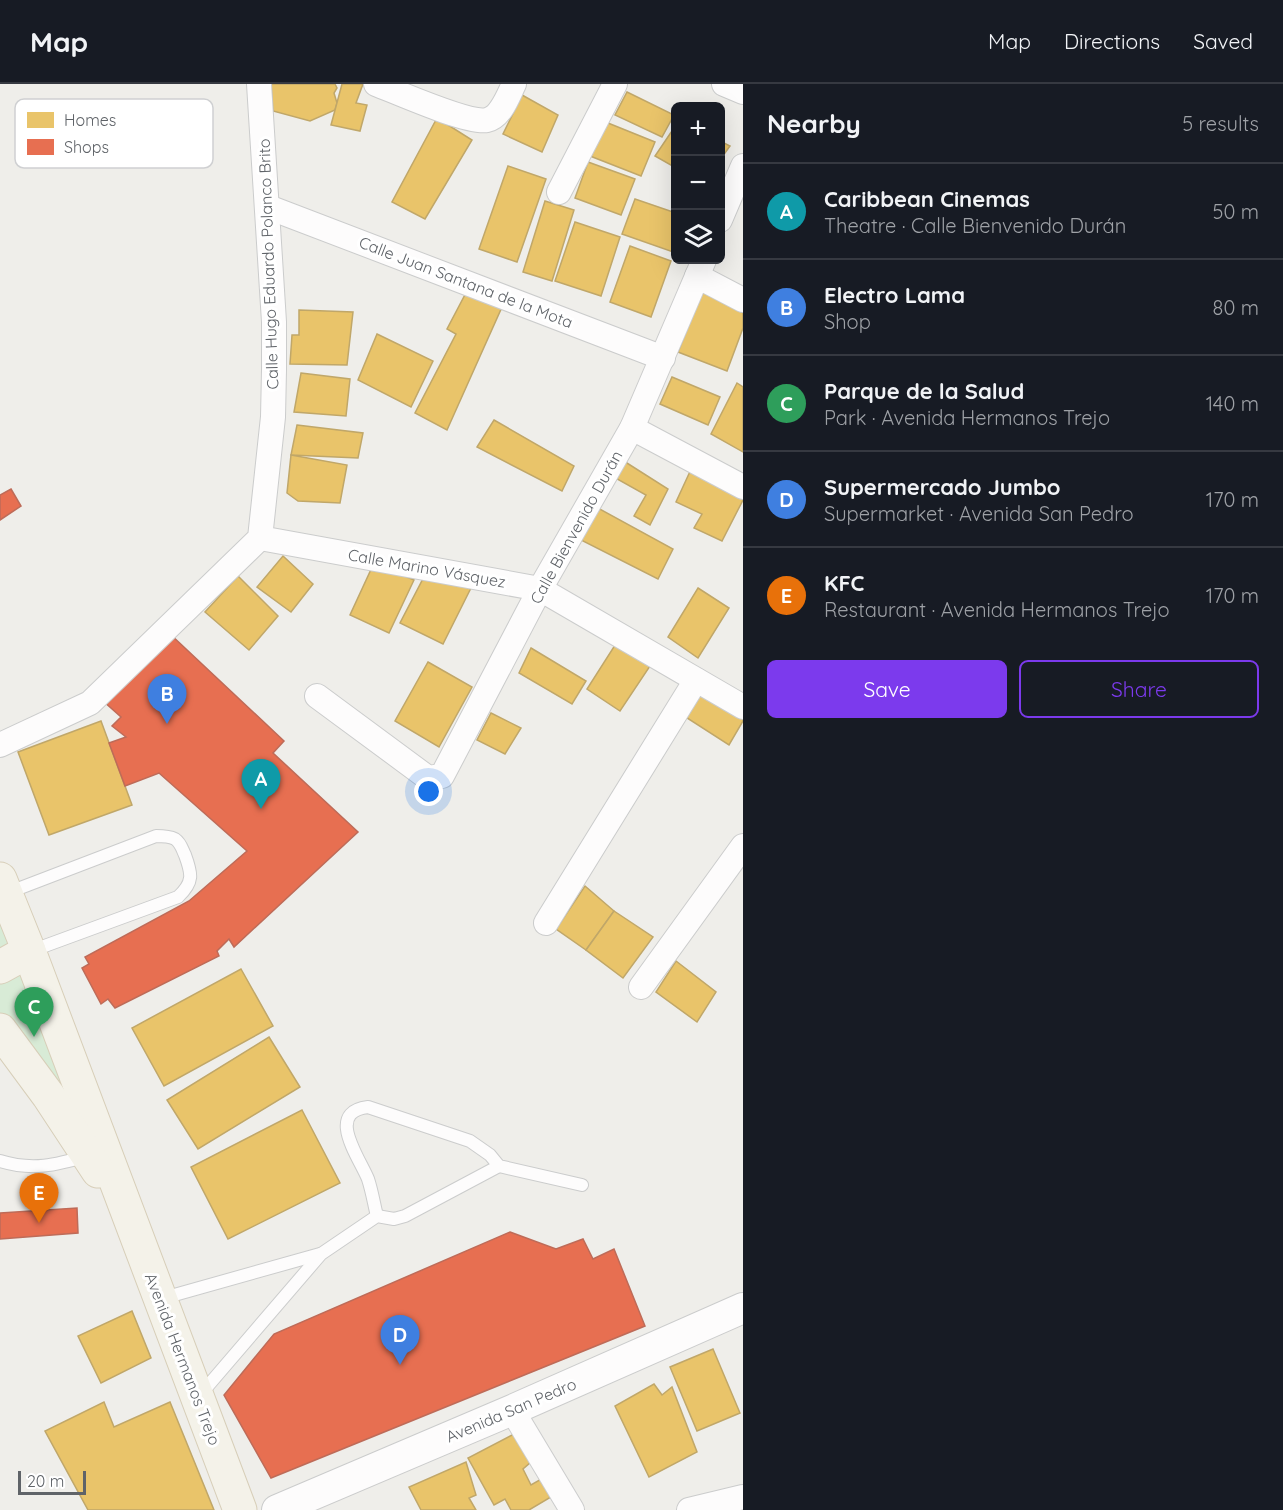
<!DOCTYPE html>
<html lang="en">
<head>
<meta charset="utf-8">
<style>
	body { margin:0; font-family:Quicksand,sans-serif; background:#242831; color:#f1f3f6 }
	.controls { position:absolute; right:18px; top:18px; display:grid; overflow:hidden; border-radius:9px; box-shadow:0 6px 24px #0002 }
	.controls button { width:54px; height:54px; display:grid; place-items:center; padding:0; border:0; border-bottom:2px solid #363941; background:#171b24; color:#f1f3f6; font:30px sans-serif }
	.scale { position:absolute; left:18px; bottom:15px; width:68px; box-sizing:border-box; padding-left:6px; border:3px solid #5f6368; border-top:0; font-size:16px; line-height:21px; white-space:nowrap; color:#5f6368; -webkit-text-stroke:4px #fff; paint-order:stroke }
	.you { position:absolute; left:429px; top:708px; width:21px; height:21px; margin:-15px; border:4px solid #fff; border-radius:50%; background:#1a73e8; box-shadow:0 0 0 9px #1a73e833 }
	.badge { display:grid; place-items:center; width:39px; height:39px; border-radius:50%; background:#7c3aed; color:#fff; font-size:20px; font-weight:700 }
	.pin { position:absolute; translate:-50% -50px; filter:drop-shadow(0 2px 3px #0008) }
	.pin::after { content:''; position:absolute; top:32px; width:21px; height:18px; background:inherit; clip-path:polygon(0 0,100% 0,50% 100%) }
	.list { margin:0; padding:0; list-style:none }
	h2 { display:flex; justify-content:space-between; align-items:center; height:78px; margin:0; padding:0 24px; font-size:26px }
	h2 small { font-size:20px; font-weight:400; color:#9ea1a6 }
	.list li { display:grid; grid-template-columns:39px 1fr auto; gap:18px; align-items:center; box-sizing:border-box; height:96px; padding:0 24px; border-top:2px solid #363941 }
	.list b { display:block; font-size:22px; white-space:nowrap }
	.list p { margin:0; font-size:20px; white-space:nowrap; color:#9ea1a6 }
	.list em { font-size:20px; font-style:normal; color:#9ea1a6 }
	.actions { display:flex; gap:12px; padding:18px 24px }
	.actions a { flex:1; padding:14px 0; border:2px solid #7c3aed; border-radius:9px; text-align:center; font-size:21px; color:#7c3aed }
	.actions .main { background:#7c3aed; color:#fff }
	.icon { flex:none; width:33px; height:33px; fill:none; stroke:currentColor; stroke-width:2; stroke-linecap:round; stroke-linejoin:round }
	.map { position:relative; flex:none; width:743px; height:1426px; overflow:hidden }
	header { display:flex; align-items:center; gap:36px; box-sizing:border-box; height:84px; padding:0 30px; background:#171b24; border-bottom:2px solid #363941 }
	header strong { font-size:28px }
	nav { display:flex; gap:33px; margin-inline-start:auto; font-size:21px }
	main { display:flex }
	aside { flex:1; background:#171b24 }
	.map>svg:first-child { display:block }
	.green { fill:#d8ebd6 }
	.homes { fill:#e9c46a; stroke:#c0a769; stroke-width:1.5 }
	.shops { fill:#e76f51; stroke:#be6b58; stroke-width:1.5 }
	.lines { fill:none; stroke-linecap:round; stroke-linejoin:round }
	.service-casing { stroke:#cbcccc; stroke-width:14 }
	.minor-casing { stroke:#cbcccc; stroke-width:26 }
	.tertiary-casing { stroke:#cbcccc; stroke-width:32 }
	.primary-casing { stroke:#d7ceb8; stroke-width:35 }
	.service { stroke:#fdfcfc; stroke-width:12 }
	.minor { stroke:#fdfcfc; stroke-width:24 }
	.tertiary { stroke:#fdfcfc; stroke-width:30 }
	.primary { stroke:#f4f2e9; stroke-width:33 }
	.labels { text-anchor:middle; stroke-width:6; stroke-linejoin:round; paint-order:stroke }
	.street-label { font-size:16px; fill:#5f6368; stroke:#fff }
	.key { fill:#fff; stroke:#cfd0d2; stroke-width:1.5 }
	.key-label { font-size:16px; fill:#5f6368 }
</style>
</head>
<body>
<header>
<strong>Map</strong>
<nav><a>Map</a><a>Directions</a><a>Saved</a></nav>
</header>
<main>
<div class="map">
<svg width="743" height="1426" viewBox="0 0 743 1426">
	<rect width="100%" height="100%" fill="#efeeea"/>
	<path class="green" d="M0 795 125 1124 0 946Z"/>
	<g class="homes">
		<path d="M271 0H335L337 4 334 9 337 19 335 26 310 37 273 27Z"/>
		<path d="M342 0H363L356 19 367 21 360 47 331 41Z"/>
		<path d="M627 8 674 31 662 53 615 31Z"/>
		<path d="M522 11 558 31 542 68 503 50Z"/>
		<path d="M437 34 472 56 425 135 392 118Z"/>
		<path d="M603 37 655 58 641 92 590 72Z"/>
		<path d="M676 41V84L655 72Z"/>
		<path d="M720 57 730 62 720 76Z"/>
		<path d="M588 78 635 95 621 131 575 114Z"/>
		<path d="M508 82 546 95 517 178 479 165Z"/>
		<path d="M635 115 676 129V169L622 150Z"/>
		<path d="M545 117 574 126 552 197 523 188Z"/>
		<path d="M575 138 620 153 601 212 555 197Z"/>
		<path d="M630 162 671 177 651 233 610 218Z"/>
		<path d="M468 205 502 223 447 346 415 329 456 250 447 245Z"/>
		<path d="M702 208 743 224V244L727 287 678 268Z"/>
		<path d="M299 226 353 228 347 281 290 280 292 251H299Z"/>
		<path d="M377 250 433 277 411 323 358 296Z"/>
		<path d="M301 289 350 295 346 332 294 328Z"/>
		<path d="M672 293 720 313 708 341 660 320Z"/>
		<path d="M737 299 743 303V368L711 350Z"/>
		<path d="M494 336 574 382 562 407 477 363Z"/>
		<path d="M297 341 363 349 358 374 291 371Z"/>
		<path d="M291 371 347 381 340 419 298 417 287 409Z"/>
		<path d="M619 374 668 405 650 441 634 432 646 411 610 391Z"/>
		<path d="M693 381 743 412V416L722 457 694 444 702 430 676 418Z"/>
		<path d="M596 423 673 465 658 495 579 455Z"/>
		<path d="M283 472 313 500 291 528 257 503Z"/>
		<path d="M374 479 414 496 389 549 350 531Z"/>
		<path d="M426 489 471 504 443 560 400 539Z"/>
		<path d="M238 492 278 532 249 566 205 528Z"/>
		<path d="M698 504 729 524 698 574 668 553Z"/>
		<path d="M617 558 652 579 620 627 587 605Z"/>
		<path d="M531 564 586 597 572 620 519 589Z"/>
		<path d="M428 578 472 603 439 663 395 637Z"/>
		<path d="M700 606 743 634V637L729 661 684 632Z"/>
		<path d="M491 629 521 644 505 670 477 656Z"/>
		<path d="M101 637 132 721 49 751 18 668Z"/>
		<path d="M585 802 614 827 586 866 556 845Z"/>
		<path d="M614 827 653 853 623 894 586 866Z"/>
		<path d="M676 877 716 908 697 938 656 908Z"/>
		<path d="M241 885 273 942 164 1002 132 944Z"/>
		<path d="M269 953 300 1003 198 1065 167 1016Z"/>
		<path d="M302 1026 340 1099 228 1155 191 1083Z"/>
		<path d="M132 1227 151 1274 101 1299 78 1252Z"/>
		<path d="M713 1265 740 1329 697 1347 670 1283Z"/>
		<path d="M654 1300 662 1311 672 1303 697 1368 649 1393 615 1322Z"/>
		<path d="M104 1318 114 1343 170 1318 214 1426H88L45 1347Z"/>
		<path d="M518 1348 531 1378 523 1385 531 1401 543 1394 551 1413 529 1426H511L505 1415 494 1421 468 1374Z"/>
		<path d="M466 1378 476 1411 469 1414 476 1426H421L409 1403Z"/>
	</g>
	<g class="shops">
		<path d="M11 405 21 422 0 436V411Z"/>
		<path d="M169 549 284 657 273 669 358 748 234 863 229 855 217 867 219 872 115 924 108 915 101 920 82 884 89 880 85 873 189 817 247 767 159 689 125 702 109 659 126 653 112 642 121 633 102 616Z"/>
		<path d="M77 1124 78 1149 0 1155V1129Z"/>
		<path d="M510 1148 556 1165 583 1155 593 1175 614 1165 645 1242 271 1394 224 1311 274 1250Z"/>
	</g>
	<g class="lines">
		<defs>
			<g id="service">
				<path d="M7 809 156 752C162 752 169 752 175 755 181 759 182 765 185 771 192 790 194 798 178 813L31 867"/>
				<path d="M0 1077C32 1087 56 1081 87 1072"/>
				<path d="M377 1132C374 1120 372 1107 368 1095 359 1073 325 1028 368 1023L470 1057 490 1071 499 1082 582 1101"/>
				<path d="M160 1215 320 1170"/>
				<path d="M200 1311 321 1170 377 1132 394 1135 405 1132 499 1082"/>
			</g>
			<g id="minor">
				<path d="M376 0C397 8 468 40 487 36 501 33 508 12 514 0"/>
				<path d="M724 0 743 8"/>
				<path d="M559 108 615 0"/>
				<path d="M268 123 663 274"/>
				<path d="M720 136 743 82"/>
				<path d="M697 192 743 216"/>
				<path d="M632 344 743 403"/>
				<path d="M260 454 540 505 743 623"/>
				<path d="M317 612 428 694 442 692 540 505 632 344 704 176"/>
				<path d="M0 661 90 619 260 454 273 333 274 286V238L259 0"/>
				<path d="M546 839 696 596"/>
				<path d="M641 903 743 762"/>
				<path d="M512 1326 572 1426"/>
				<path d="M689 1426 743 1413"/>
			</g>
			<path id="tertiary" d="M277 1426 512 1326 743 1224"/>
			<g id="primary">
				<path d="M0 795 29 867 240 1426"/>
				<path d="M0 883 29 867"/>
				<path d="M0 946 48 1011 98 1087"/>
			</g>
		</defs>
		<use href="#service" class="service-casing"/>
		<use href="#minor" class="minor-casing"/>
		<use href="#tertiary" class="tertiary-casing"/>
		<use href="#primary" class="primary-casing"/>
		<use href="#service" class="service"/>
		<use href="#minor" class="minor"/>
		<use href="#tertiary" class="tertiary"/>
		<use href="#primary" class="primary"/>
	</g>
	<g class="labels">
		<g class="street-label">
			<text transform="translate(268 180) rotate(-92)" y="6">Calle Hugo Eduardo Polanco Brito</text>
			<text transform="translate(466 198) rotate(21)" y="6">Calle Juan Santana de la Mota</text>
			<text transform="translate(576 443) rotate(-61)" y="6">Calle Bienvenido Durán</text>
			<text transform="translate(427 484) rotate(10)" y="6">Calle Marino Vásquez</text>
			<text transform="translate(183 1275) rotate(69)" y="6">Avenida Hermanos Trejo</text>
			<text transform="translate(511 1326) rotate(-23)" y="6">Avenida San Pedro</text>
		</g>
	</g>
	<rect x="15" y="15" width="198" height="69" rx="9" class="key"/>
	<rect x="27" y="28" width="27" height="16" fill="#e9c46a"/>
	<rect x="27" y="55" width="27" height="16" fill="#e76f51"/>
	<g class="key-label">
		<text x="64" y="42">Homes</text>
		<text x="64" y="69">Shops</text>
	</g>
</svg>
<div class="controls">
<button>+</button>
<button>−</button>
<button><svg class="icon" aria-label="layers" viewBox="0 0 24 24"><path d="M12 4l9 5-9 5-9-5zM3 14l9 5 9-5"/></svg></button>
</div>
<div class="scale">20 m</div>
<div class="you"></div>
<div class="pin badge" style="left:261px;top:725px;background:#0f9aa8">A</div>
<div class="pin badge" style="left:167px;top:640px;background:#3f7fe0">B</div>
<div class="pin badge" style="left:34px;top:953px;background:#2e9e5b">C</div>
<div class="pin badge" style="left:400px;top:1281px;background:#3f7fe0">D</div>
<div class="pin badge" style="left:39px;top:1139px;background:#e8710a">E</div>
</div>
<aside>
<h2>Nearby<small>5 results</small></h2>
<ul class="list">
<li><span class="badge" style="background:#0f9aa8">A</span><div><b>Caribbean Cinemas</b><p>Theatre · Calle Bienvenido Durán</p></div><em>50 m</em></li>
<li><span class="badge" style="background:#3f7fe0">B</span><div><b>Electro Lama</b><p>Shop</p></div><em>80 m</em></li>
<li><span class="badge" style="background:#2e9e5b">C</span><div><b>Parque de la Salud</b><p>Park · Avenida Hermanos Trejo</p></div><em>140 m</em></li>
<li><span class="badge" style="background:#3f7fe0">D</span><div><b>Supermercado Jumbo</b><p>Supermarket · Avenida San Pedro</p></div><em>170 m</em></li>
<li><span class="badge" style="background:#e8710a">E</span><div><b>KFC</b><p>Restaurant · Avenida Hermanos Trejo</p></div><em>170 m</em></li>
</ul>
<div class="actions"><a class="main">Save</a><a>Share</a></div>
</aside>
</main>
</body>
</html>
